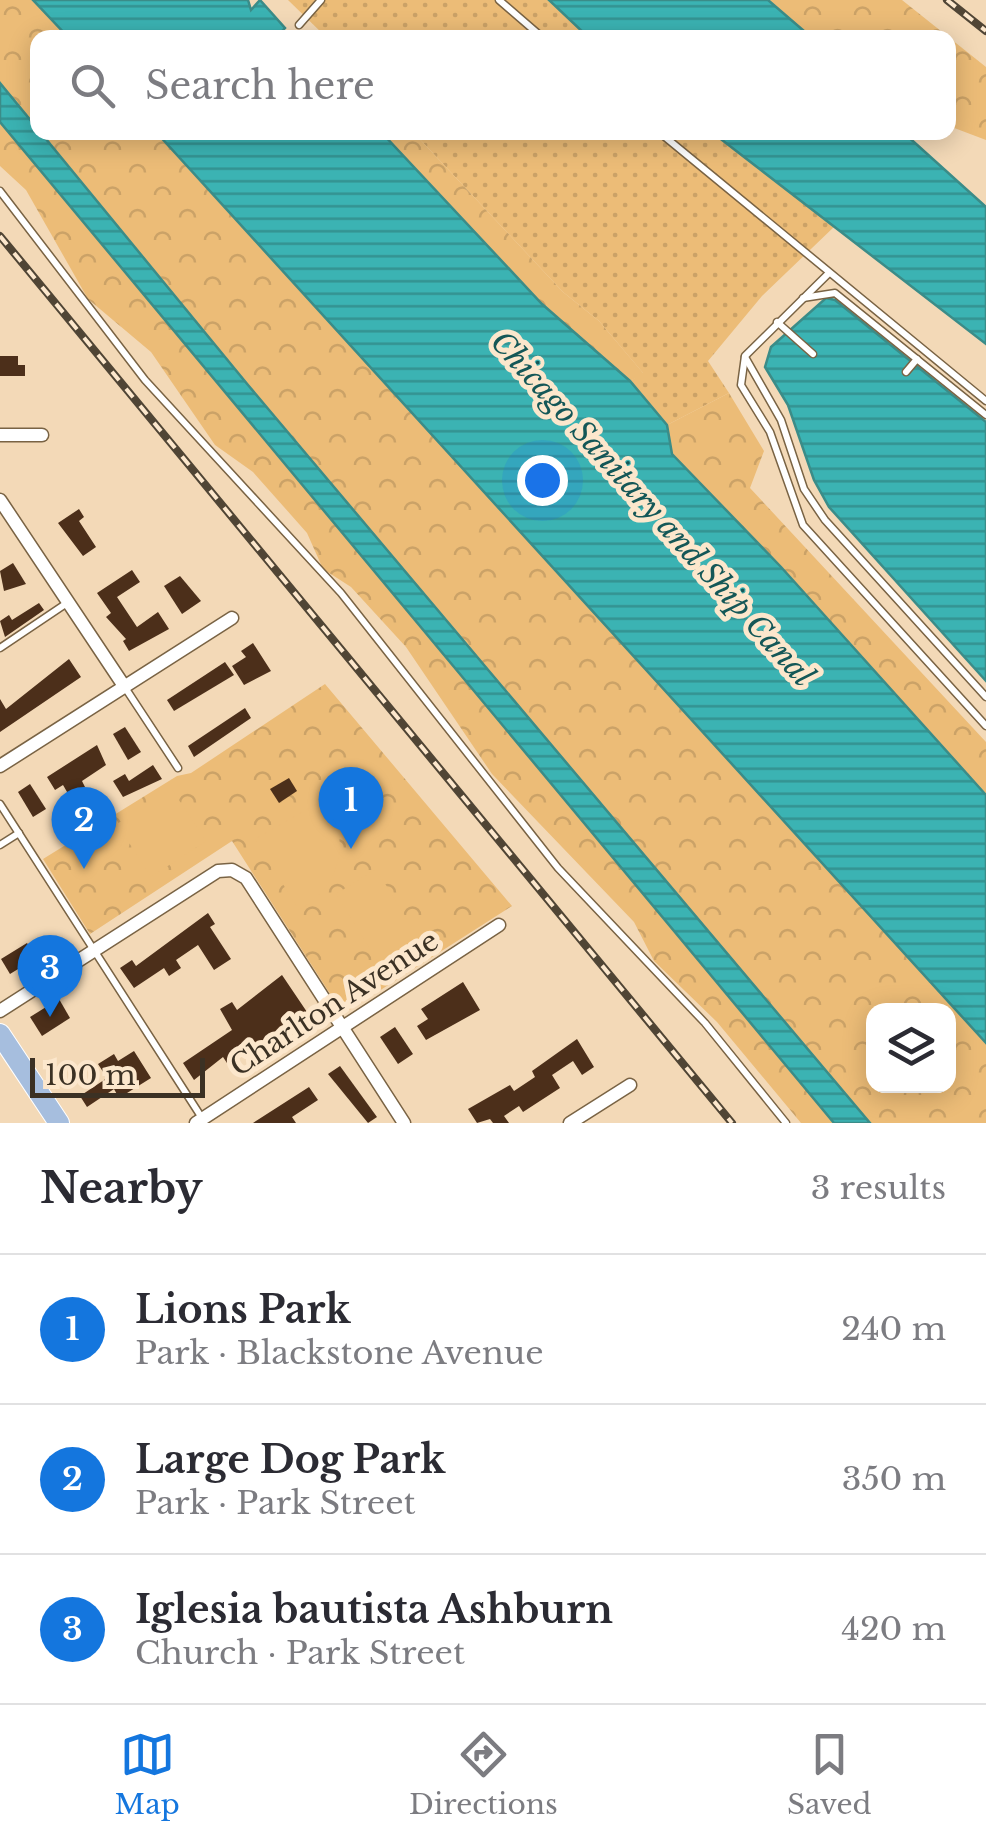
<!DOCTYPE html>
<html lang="en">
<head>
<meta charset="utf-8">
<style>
	body { margin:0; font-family:"Libre Baskerville",serif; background:#f7f7f7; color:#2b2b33 }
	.controls { position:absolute; right:30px; bottom:30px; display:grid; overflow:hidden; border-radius:20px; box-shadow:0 5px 25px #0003 }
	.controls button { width:90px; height:90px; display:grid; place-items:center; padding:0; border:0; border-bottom:2px solid #e1e1e2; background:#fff; color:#2b2b33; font:50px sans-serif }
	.scale { position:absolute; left:30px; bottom:25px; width:175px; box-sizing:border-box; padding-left:10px; border:5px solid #3b3124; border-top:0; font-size:28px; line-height:35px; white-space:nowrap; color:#3b3124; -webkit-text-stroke:8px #fce7cc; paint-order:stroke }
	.you { position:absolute; left:542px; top:480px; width:35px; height:35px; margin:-25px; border:8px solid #fff; border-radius:50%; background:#1a73e8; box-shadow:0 0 0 15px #1a73e833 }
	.badge { display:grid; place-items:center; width:65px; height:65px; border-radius:50%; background:#1476de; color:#fff; font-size:32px; font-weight:700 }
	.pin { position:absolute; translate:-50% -82px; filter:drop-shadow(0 2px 5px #0008) }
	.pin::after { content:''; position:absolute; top:52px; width:35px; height:30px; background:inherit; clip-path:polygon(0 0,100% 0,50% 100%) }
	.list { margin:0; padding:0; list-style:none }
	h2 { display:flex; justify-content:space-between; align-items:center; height:130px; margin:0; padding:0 40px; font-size:42px }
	h2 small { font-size:32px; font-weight:400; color:#7c7c81 }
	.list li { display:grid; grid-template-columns:65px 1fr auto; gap:30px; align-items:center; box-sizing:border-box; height:150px; padding:0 40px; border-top:2px solid #e1e1e2 }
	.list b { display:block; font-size:38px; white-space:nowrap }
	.list p { margin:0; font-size:32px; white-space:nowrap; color:#7c7c81 }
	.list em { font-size:32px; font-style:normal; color:#7c7c81 }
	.icon { flex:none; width:55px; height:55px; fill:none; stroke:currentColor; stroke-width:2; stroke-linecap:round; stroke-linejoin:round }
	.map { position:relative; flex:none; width:986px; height:1123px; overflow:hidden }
	.search { position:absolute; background:#fff; box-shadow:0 5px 25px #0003; left:30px; right:30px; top:30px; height:110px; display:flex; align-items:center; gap:25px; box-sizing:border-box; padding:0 35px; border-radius:20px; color:#7c7c81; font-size:38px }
	.sheet { height:580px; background:#fff }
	nav { display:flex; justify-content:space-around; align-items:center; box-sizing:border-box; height:140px; border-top:2px solid #e1e1e2; background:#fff; font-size:28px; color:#7c7c81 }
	nav a { display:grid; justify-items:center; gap:5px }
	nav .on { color:#1476de }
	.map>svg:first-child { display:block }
	.grass { fill:url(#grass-dots) }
	.forest { fill:url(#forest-crowns); fill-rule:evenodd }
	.garden { fill:#ecbc77 }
	.water { fill:url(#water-rules); stroke:#3b8c88; stroke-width:2.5 }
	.building { fill:#4c2f1a }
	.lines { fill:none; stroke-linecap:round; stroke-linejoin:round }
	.lane-casing { stroke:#796344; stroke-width:9 }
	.street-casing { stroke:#796344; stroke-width:15 }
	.primary-casing { stroke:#fff; stroke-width:22 }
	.lane { stroke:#fff; stroke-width:6 }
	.street { stroke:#fff; stroke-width:12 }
	.primary { stroke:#a6bede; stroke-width:20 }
	.rail-casing { stroke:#504535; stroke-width:8 }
	.rail { stroke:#fce7cc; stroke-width:4; stroke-dasharray:11; stroke-linecap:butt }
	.labels { text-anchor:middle; stroke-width:10; stroke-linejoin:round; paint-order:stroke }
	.street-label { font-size:28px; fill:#3b3124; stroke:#fce7cc }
	.water-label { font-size:30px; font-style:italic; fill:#145757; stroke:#fce7cc }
</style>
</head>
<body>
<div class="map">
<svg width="986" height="1123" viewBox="0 0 986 1123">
	<defs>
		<pattern id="grass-dots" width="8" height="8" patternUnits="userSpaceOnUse" patternTransform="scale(2.5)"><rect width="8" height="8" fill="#ecbc77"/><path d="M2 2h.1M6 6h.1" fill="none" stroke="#cba267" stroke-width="1.8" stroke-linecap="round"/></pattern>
		<pattern id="forest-crowns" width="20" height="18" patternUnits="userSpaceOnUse" patternTransform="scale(2.5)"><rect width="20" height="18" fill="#ecbc77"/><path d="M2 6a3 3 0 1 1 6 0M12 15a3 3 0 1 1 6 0" fill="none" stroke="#cba267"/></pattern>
		<pattern id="water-rules" width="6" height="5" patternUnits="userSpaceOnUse" patternTransform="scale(2.5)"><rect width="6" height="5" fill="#3bb3b3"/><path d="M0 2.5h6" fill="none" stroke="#339291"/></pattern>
	</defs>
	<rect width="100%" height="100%" fill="#f3d9b7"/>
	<g class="grass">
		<path d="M288 0H549L588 37H326Z"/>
		<path d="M414 133H713L836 225 762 296 708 361 729 393 667 425 630 381 643 373 599 321 563 292Z"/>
	</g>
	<g class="forest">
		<path d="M0 0H33L68 37 38 38 37 127 0 83Z"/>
		<path d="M768 0H902L986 67V140L949 126 948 38 811 37Z"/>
		<path d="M0 122 834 1123H801L717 1022 654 961 634 922 492 774 406 647 351 587 323 569 307 533 253 472 215 445 151 352 88 299 26 190 0 166Z"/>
		<path d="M42 133H157L986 1043V1123H870L248 385ZM874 1011H948V1086H874Z"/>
		<path d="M382 133H414L563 292 599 321 644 374 630 381 542 304Z"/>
		<path d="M729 393 764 451 750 488 986 742V795L781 567 672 454 667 425Z"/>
		<path d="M325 684 512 906 343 1014 232 841 90 934 43 859 177 776 191 773Z"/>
	</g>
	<g class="garden">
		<path d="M171 788 206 841 151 877 117 824Z"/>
		<path d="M325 799C352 839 341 886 299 910L255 839Z"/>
		<path d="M376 869 420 940 380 965 336 894Z"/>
	</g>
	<g class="water">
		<path d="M33 0H248L251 10 260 0 285 28 276 38 68 37Z"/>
		<path d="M549 0H768L811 37H588Z"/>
		<path d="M0 83 248 385 870 1123H834L0 122Z"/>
		<path d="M157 133H382L542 304 630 381 667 425 672 454 781 567 986 795V1043Z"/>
		<path d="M713 133H904L986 207V344Z"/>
		<path d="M826 298 835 300 986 422V681L829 507 814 480 788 405 765 367 771 347Z"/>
	</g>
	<g class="building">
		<path d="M0 356H18V365H25V376H0Z"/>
		<path d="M79 509 84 517 79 521 96 547 83 556 58 523Z"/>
		<path d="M13 563 26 584 4 591 0 571Z"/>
		<path d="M132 570 140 582 117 597 137 627 158 612 169 629 129 651 123 641 126 639 106 617 111 613 97 593Z"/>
		<path d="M180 576 201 601 182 614 164 586Z"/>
		<path d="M39 603 44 610 5 637 0 621 9 615 12 620Z"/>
		<path d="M253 643 271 671 244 685 232 666 246 657 241 651Z"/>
		<path d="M69 659 81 677 0 732V699L6 709Z"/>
		<path d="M225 662 234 675 174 711 167 700Z"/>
		<path d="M245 708 251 718 194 757 188 746Z"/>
		<path d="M125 727 141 752 128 760 113 734Z"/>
		<path d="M97 745 106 765 82 781 85 787 70 797 63 785 55 790 47 777Z"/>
		<path d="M153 765 162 779 123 797 113 781 125 774 129 781Z"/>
		<path d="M289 778 297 791 279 803 270 789Z"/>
		<path d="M30 784 46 809 33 817 18 792Z"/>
		<path d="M208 913 215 924 210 927 231 959 214 970 198 945 176 960 181 968 169 976 164 968 134 988 120 968 132 960 136 966Z"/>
		<path d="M27 943 36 958 10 974 1 959Z"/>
		<path d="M282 975 307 1012 227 1063 223 1057 194 1080 183 1063 232 1030 220 1009 232 1002 237 1010Z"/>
		<path d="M463 982 480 1010 426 1040 417 1026 428 1019 421 1009Z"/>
		<path d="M59 999 70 1018 42 1036 30 1017Z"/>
		<path d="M395 1027 413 1054 398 1064 380 1037Z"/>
		<path d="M577 1039 594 1067 582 1075 573 1061 552 1075 560 1088 523 1112 519 1106 504 1116 509 1123H493L490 1119 477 1123 468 1109 510 1085 514 1091 535 1077 532 1071Z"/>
		<path d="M134 1051 151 1078 119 1098 114 1089 87 1107 80 1096 107 1078 98 1064 114 1054 118 1061Z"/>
		<path d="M340 1066 377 1117 368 1123 328 1074Z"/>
		<path d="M309 1087 318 1100 292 1117 296 1123H253Z"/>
	</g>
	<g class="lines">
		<defs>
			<g id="lane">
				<path d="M499 0 543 38"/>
				<path d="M299 25 321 0"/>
				<path d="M659 132 986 401"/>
				<path d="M0 191 145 380 341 593 558 868 705 1023 786 1123"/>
				<path d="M829 273 745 356 741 385 770 432 803 525 986 726"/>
				<path d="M803 298 835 293 986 415"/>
				<path d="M777 322 813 354"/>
				<path d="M745 357 781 420 804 489 825 520 986 697"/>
				<path d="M906 372 917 359"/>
				<path d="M0 648 70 601"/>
				<path d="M124 686 178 768"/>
				<path d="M0 804 202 1118"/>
				<path d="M0 845 19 833"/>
			</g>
			<g id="street">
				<path d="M0 435H42"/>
				<path d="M0 500 124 686"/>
				<path d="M0 766 232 618"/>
				<path d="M0 1011 218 871 232 870 246 878 404 1123"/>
				<path d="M196 1123 499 925"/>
				<path d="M570 1123 630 1085"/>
			</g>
			<path id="primary" d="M0 1034 59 1123"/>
		</defs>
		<use href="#lane" class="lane-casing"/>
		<use href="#street" class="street-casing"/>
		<use href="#primary" class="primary-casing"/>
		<use href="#lane" class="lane"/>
		<use href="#street" class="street"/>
		<use href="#primary" class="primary"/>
		<defs>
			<g id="rail">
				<path d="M947 0 986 31"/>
				<path d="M0 236 732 1123"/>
			</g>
		</defs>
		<use href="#rail" class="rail-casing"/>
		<use href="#rail" class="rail"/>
	</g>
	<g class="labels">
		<g class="street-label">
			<text transform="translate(334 1003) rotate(-33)" y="10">Charlton Avenue</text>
		</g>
		<g class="water-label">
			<text transform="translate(652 509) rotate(48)" y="10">Chicago Sanitary and Ship Canal</text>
		</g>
	</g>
</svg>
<div class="controls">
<button><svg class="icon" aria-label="layers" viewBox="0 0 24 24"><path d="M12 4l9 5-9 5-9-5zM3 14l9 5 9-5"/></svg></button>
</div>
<div class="scale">100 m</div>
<div class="you"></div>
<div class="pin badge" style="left:351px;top:849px">1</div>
<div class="pin badge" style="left:84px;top:869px">2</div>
<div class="pin badge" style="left:50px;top:1017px">3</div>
<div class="search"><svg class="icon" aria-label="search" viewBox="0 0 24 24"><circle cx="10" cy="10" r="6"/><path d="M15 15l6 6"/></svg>Search here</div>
</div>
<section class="sheet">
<h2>Nearby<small>3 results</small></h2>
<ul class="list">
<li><span class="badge">1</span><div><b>Lions Park</b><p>Park · Blackstone Avenue</p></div><em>240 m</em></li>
<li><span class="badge">2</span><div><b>Large Dog Park</b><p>Park · Park Street</p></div><em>350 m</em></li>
<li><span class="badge">3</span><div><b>Iglesia bautista Ashburn</b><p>Church · Park Street</p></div><em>420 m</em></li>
</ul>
</section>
<nav>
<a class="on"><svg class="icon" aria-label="map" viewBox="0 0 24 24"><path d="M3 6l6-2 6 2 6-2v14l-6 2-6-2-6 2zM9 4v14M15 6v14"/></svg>Map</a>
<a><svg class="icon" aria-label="directions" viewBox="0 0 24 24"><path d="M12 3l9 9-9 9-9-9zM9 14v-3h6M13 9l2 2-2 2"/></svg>Directions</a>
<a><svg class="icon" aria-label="saved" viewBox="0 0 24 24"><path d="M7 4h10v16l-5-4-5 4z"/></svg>Saved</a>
</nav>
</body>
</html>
